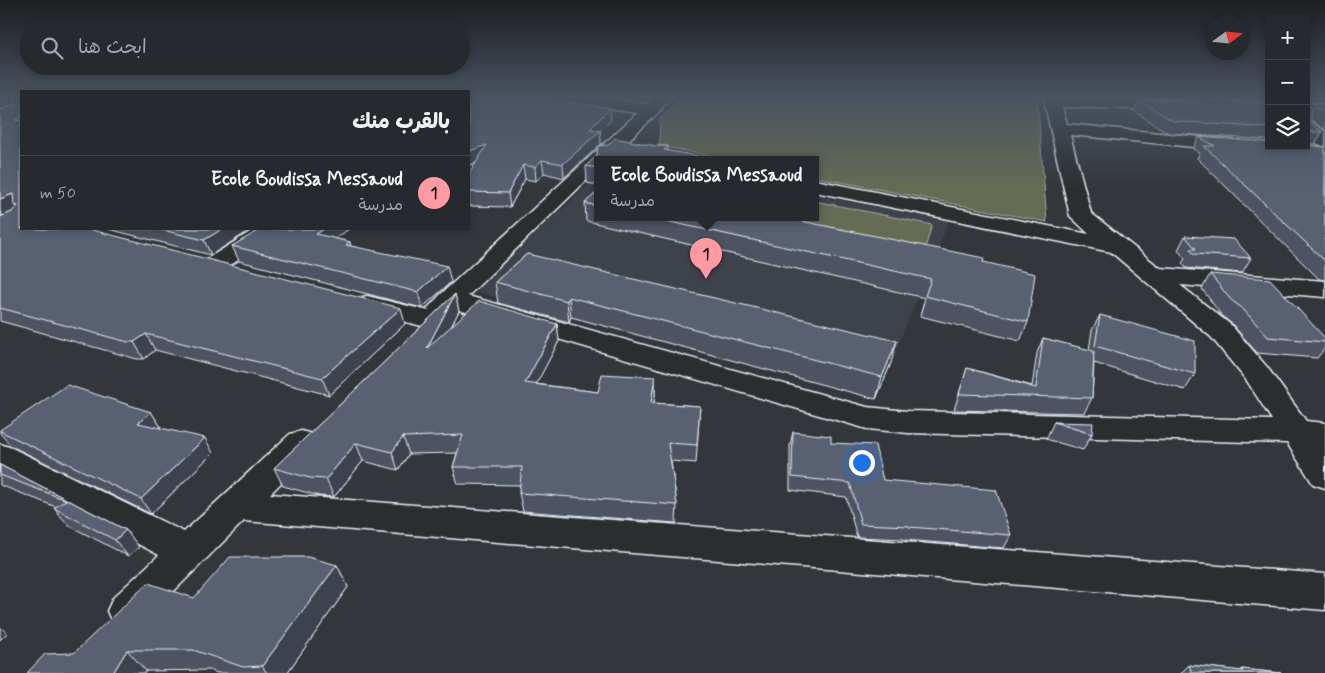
<!DOCTYPE html>
<html lang="ar">
<head>
<meta charset="utf-8">
<style>
	body { margin:0; font-family:Mynerve,"Playpen Sans Arabic",sans-serif; background:#2e3135; color:#f1f3f6; direction:rtl }
	.controls { position:absolute; right:15px; top:15px; display:grid; overflow:hidden; border-radius:0px; box-shadow:0 2px 8px #0003 }
	.controls button { width:45px; height:45px; display:grid; place-items:center; padding:0; border:0; border-bottom:1px solid #424549; background:#26292d; color:#f1f3f6; font:25px sans-serif }
	.compass { position:absolute; left:1205px; top:15px; width:45px; height:45px; border-radius:50%; background:#26292d; box-shadow:0 2px 8px #0003; rotate:75deg }
	.you { position:absolute; left:861px; top:462px; width:18px; height:18px; margin:-12px; border:4px solid #fff; border-radius:50%; background:#1a73e8; box-shadow:0 0 0 8px #1a73e833 }
	.badge { display:grid; place-items:center; width:32px; height:32px; border-radius:50%; background:#ff9aa2; color:#111; font-size:16px; font-weight:700 }
	.pin { position:absolute; translate:-50% -41px; filter:drop-shadow(0 1px 2px #0008) }
	.pin::after { content:''; position:absolute; top:26px; width:18px; height:15px; background:inherit; clip-path:polygon(0 0,100% 0,50% 100%) }
	.popup { position:absolute; left:594px; top:156px; width:225px; height:65px; box-sizing:border-box; display:grid; place-content:center; border-radius:0px; background:#26292d; filter:drop-shadow(0 1px 4px #0005); font-size:16px; white-space:nowrap; color:#a4a6aa }
	.popup b { font-size:19px; color:#f1f3f6 }
	.popup::after { content:''; position:absolute; left:50%; top:100%; margin-left:-10px; border:10px solid transparent; border-top-color:#26292d }
	.list { margin:0; padding:0; list-style:none }
	h2 { display:flex; justify-content:space-between; align-items:center; height:65px; margin:0; padding:0 20px; font-size:21px }
	h2 small { font-size:16px; font-weight:400; color:#a4a6aa }
	.list li { display:grid; grid-template-columns:32px 1fr auto; gap:15px; align-items:center; box-sizing:border-box; height:75px; padding:0 20px; border-top:1px solid #424549 }
	.list b { display:block; font-size:19px; white-space:nowrap }
	.list p { margin:0; font-size:16px; white-space:nowrap; color:#a4a6aa }
	.list em { font-size:16px; font-style:normal; color:#a4a6aa }
	.icon { flex:none; width:28px; height:28px; fill:none; stroke:currentColor; stroke-width:2; stroke-linecap:round; stroke-linejoin:round }
	.map { position:relative; flex:none; width:1325px; height:673px; overflow:hidden; direction:ltr }
	.search { position:absolute; background:#26292d; box-shadow:0 2px 8px #0003; left:20px; top:20px; width:450px; height:55px; display:flex; align-items:center; gap:12px; box-sizing:border-box; padding:0 18px; border-radius:28px; color:#a4a6aa; font-size:19px }
	.panel { position:absolute; background:#26292d; box-shadow:0 2px 8px #0003; left:20px; top:90px; width:450px; height:140px; border-radius:0px; direction:rtl }
	.map>svg:first-child { display:block }
	.built { fill:#3e434c }
	.green { fill:#666c52; stroke:#a7aea5 }
	.lines { fill:none; stroke-linecap:round; stroke-linejoin:round }
	.street-casing { stroke:#e8f1f8; stroke-width:3 }
	.secondary-casing { stroke:#e8f1f8; stroke-width:3 }
	.street { fill:#2a2d2e; fill-rule:evenodd }
	.secondary { fill:#2a2d2e; fill-rule:evenodd }
	.wall { fill:#4d5362; stroke:#e8f1f8 }
	.shaded-wall { fill:#3e4350; stroke:#e8f1f8 }
	.building { fill:#596072; stroke:#e8f1f8 }
</style>
</head>
<body>
<div class="map">
<svg width="1325" height="673" viewBox="0 0 1325 673">
	<rect width="100%" height="100%" fill="#33373c"/>
	<filter id="ink" filterUnits="userSpaceOnUse"><feTurbulence type="fractalNoise" baseFrequency=".02" numOctaves="2"/><feDisplacementMap in="SourceGraphic" scale="10" xChannelSelector="R" yChannelSelector="G"/><feConvolveMatrix kernelMatrix="1 2 1 2 8 2 1 2 1" color-interpolation-filters="sRGB"/></filter>
	<g filter="url(#ink)">
		<path class="built" d="M597 177V218H815V195L949 221 876 399 473 291Z"/>
		<g class="green">
			<path d="M682 96H1037L1047 222 815 177V160H731L659 146 660 119Z"/>
			<path d="M815 201 932 225 920 265 705 218H815Z"/>
		</g>
		<g class="lines">
			<defs>
				<g id="street">
					<path d="M1043 96 1174 100 1180 101 1182 105 1180 109 1174 110 1062 107 1067 124 1242 141 1244 145 1242 149 1235 151 1070 135 1091 213 1160 268 1325 281V297L1180 285 1231 325 1267 367 1306 421 1325 423V488L1313 484 1287 443 908 433 867 429 455 309 449 315 441 317 443 320 439 326 430 328 358 310 354 304 358 298 367 296 429 311 427 309 441 294 645 106H657L659 110 657 114 607 160H597V170L468 296 867 407 908 411 1272 420 1247 381 1211 337 1111 252 815 192V180L1089 234 1070 216Z"/>
					<path d="M1306 121 1312 122 1325 132V146L1319 145 1306 135Z"/>
					<path d="M255 229H281L278 234 223 270 214 272 205 270 202 265 205 260Z"/>
					<path d="M301 431 312 434 317 443 312 452 270 494 1325 574V610L244 521 141 624 127 630 113 624 107 611 113 598 159 555 0 472V444L12 448 184 532 290 434Z"/>
				</g>
				<path id="secondary" d="M545 96H589L647 104 655 96H672L657 114 651 115 553 101 547 99Z"/>
			</defs>
			<use href="#street" class="street-casing"/>
			<use href="#secondary" class="secondary-casing"/>
			<use href="#street" class="street"/>
			<use href="#secondary" class="secondary"/>
		</g>
		<g class="wall">
			<path d="M0 96 21 229 405 324 329 395 155 350 144 359H137L0 321V217L3 216 0 215Z"/>
			<path d="M481 96H531V98L611 120 600 131 601 144 599 146H668V151L597 160V185L587 183 586 166 597 155 598 147 564 178 544 173 536 181 525 179 510 207 469 206V174L476 163 469 165V104Z"/>
			<path d="M1111 96H1269V101Z"/>
			<path d="M1306 96H1325V103L1311 102V103L1325 104V130L1313 121 1311 120V123L1322 132 1315 144H1306Z"/>
			<path d="M1139 100 1269 103V140L1168 133 1134 111Z"/>
			<path d="M1199 137 1325 147V280L1319 279 1197 158 1200 153 1193 149Z"/>
			<path d="M585 203 597 206V218H786L983 262 1028 322 1020 341 920 316 925 298 586 221Z"/>
			<path d="M108 229H252L211 255Z"/>
			<path d="M1185 236 1251 258 1242 273 1186 268 1182 263 1185 259 1178 250Z"/>
			<path d="M336 239 350 242 351 246 451 282 422 308 239 261 232 246Z"/>
			<path d="M527 254 891 363 876 399 571 317 569 322 498 303 495 282Z"/>
			<path d="M1210 274 1325 338V348L1317 358 1257 353 1232 324 1222 316 1202 289Z"/>
			<path d="M455 294 459 311 451 326 557 324 559 341 536 384 598 392 655 377V395L654 403 700 406 696 463 671 461 677 505 676 523 523 511 519 493 520 485 458 484 453 467 457 453 409 454 398 470 363 461 334 497 319 496 283 486 274 468Z"/>
			<path d="M1100 315 1195 374 1185 390 1094 363 1092 398 1084 413 954 410 967 368 1032 386 1037 353 1043 338 1089 350 1092 330Z"/>
			<path d="M151 412 161 427 160 428 213 453 151 514 11 446 0 433V430Z"/>
			<path d="M1054 422 1092 434 1083 450 1046 439Z"/>
			<path d="M793 432 831 443 883 480 1011 535 1004 548 904 540V539L857 537 846 497 790 490V445Z"/>
			<path d="M0 465 126 530 139 547 128 556 68 525 54 508 56 507 0 485Z"/>
			<path d="M337 565 348 587 287 673H217L210 670 146 671 74 653 194 598Z"/>
			<path d="M1189 665 1241 671 1242 669 1281 673H1181Z"/>
		</g>
		<g class="shaded-wall">
			<path d="M0 96H16L20 103 0 110Z"/>
			<path d="M610 108 611 120 600 131 601 144 564 178 563 164 590 129Z"/>
			<path d="M487 145 489 159 469 165V151Z"/>
			<path d="M542 160 544 173 536 181 535 167Z"/>
			<path d="M523 165 525 179 510 207 508 193Z"/>
			<path d="M13 194 18 206 14 205 17 210 3 216 0 211V199Z"/>
			<path d="M222 229H252L211 255 204 240Z"/>
			<path d="M324 229H349L321 249 316 234Z"/>
			<path d="M447 266 451 282 422 308 418 292Z"/>
			<path d="M455 294 459 311 432 365 427 348Z"/>
			<path d="M569 297 571 317 569 322 567 301Z"/>
			<path d="M401 308 405 324 329 395 322 378Z"/>
			<path d="M557 324 559 341 528 400 525 383Z"/>
			<path d="M146 334 155 350 144 359 134 342Z"/>
			<path d="M897 341 891 363 876 399 882 377Z"/>
			<path d="M655 377V395L651 421V403Z"/>
			<path d="M151 412 161 427 147 438 138 423Z"/>
			<path d="M403 437 409 454 398 470 392 452Z"/>
			<path d="M205 438 213 453 151 514 141 499Z"/>
			<path d="M356 443 363 461 334 497 326 479Z"/>
			<path d="M126 530 139 547 128 556 115 540Z"/>
			<path d="M337 565 348 587 287 673H267L262 666Z"/>
			<path d="M0 627 7 633 0 640Z"/>
			<path d="M127 650 146 671 145 673H113Z"/>
		</g>
		<g class="building">
			<path d="M16 96H21V118L16 120 21 121V229H88L401 308 322 378 146 334 134 342H128L0 308V217L12 212 14 209 18 206 14 205 13 194 0 199V110L15 105Z"/>
			<path d="M481 96H530L529 97 610 108 590 129 600 131 563 164 542 160 535 167 523 165 508 193 469 192V174L487 145 469 151V104Z"/>
			<path d="M1306 96H1311V103L1325 104V113L1320 109 1311 108V123L1322 132H1306Z"/>
			<path d="M1139 100 1269 103V128L1173 121Z"/>
			<path d="M1199 137 1269 142V146H1306V145L1325 147V261L1204 146H1215Z"/>
			<path d="M615 138 656 146H668L664 150 720 160H597V168L586 166 597 155 598 146 608 145Z"/>
			<path d="M597 192V206L585 203Z"/>
			<path d="M652 218H786L984 258 983 262 1035 274 1028 322 925 296 931 279Z"/>
			<path d="M158 229H222L204 240Z"/>
			<path d="M261 229H324L316 234 350 242 346 245 447 266 418 292 232 246Z"/>
			<path d="M1185 236 1234 239 1251 258 1194 254 1190 249H1196Z"/>
			<path d="M527 254 897 341 882 377 569 297 567 301 495 282Z"/>
			<path d="M1210 274 1270 279 1325 338V342L1268 337 1242 308 1231 300Z"/>
			<path d="M455 294 427 348 479 301 557 324 525 383 598 392 602 374 655 377 651 403 700 406 697 445 668 443 677 505 519 493 522 467H453L463 435 403 437 392 452 356 443 326 479 310 478 274 468Z"/>
			<path d="M1100 315 1195 341V374L1095 346Z"/>
			<path d="M1043 338 1094 351 1092 398 959 394 967 368 1036 388Z"/>
			<path d="M67 385 151 412 138 423 205 438 141 499 0 431V430Z"/>
			<path d="M1054 422 1093 423 1092 434Z"/>
			<path d="M793 432 831 436V443L875 445 883 480 996 490 1011 535 909 527V526L861 524 850 483 792 477Z"/>
			<path d="M0 465 126 530 115 540 54 508 66 500 0 475Z"/>
			<path d="M230 557H308L337 565 262 666 243 667 193 650H127L113 673H27L45 654 74 653 148 583 194 598Z"/>
			<path d="M1189 665 1243 671 1242 669 1281 673H1192Z"/>
		</g>
	</g>
	<linearGradient id="sky" x2="0" y2="1"><stop stop-color="#1c1e21"/><stop offset="0.51" stop-color="#4a5361"/><stop offset="1" stop-color="#4a5361" stop-opacity="0"/></linearGradient>
	<rect width="1325" height="190" fill="url(#sky)"/>
</svg>
<div class="controls">
<button>+</button>
<button>−</button>
<button><svg class="icon" aria-label="layers" viewBox="0 0 24 24"><path d="M12 4l9 5-9 5-9-5zM3 14l9 5 9-5"/></svg></button>
</div>
<svg class="compass" viewBox="-18 -18 36 36"><path d="M0-13l5 13h-10z" fill="#e53935"/><path d="M0 13l5-13h-10z" fill="#a4a6aa"/></svg>
<div class="you"></div>
<div class="pin badge" style="left:706px;top:279px">1</div>
<div class="popup"><b>Ecole Boudissa Messaoud</b>مدرسة</div>
<div class="search"><svg class="icon" aria-label="search" viewBox="0 0 24 24"><circle cx="10" cy="10" r="6"/><path d="M15 15l6 6"/></svg>ابحث هنا</div>
<section class="panel">
<h2>بالقرب منك<small></small></h2>
<ul class="list">
<li><span class="badge">1</span><div><b>Ecole Boudissa Messaoud</b><p>مدرسة</p></div><em>50 m</em></li>
</ul>
</section>
</div>
</body>
</html>
